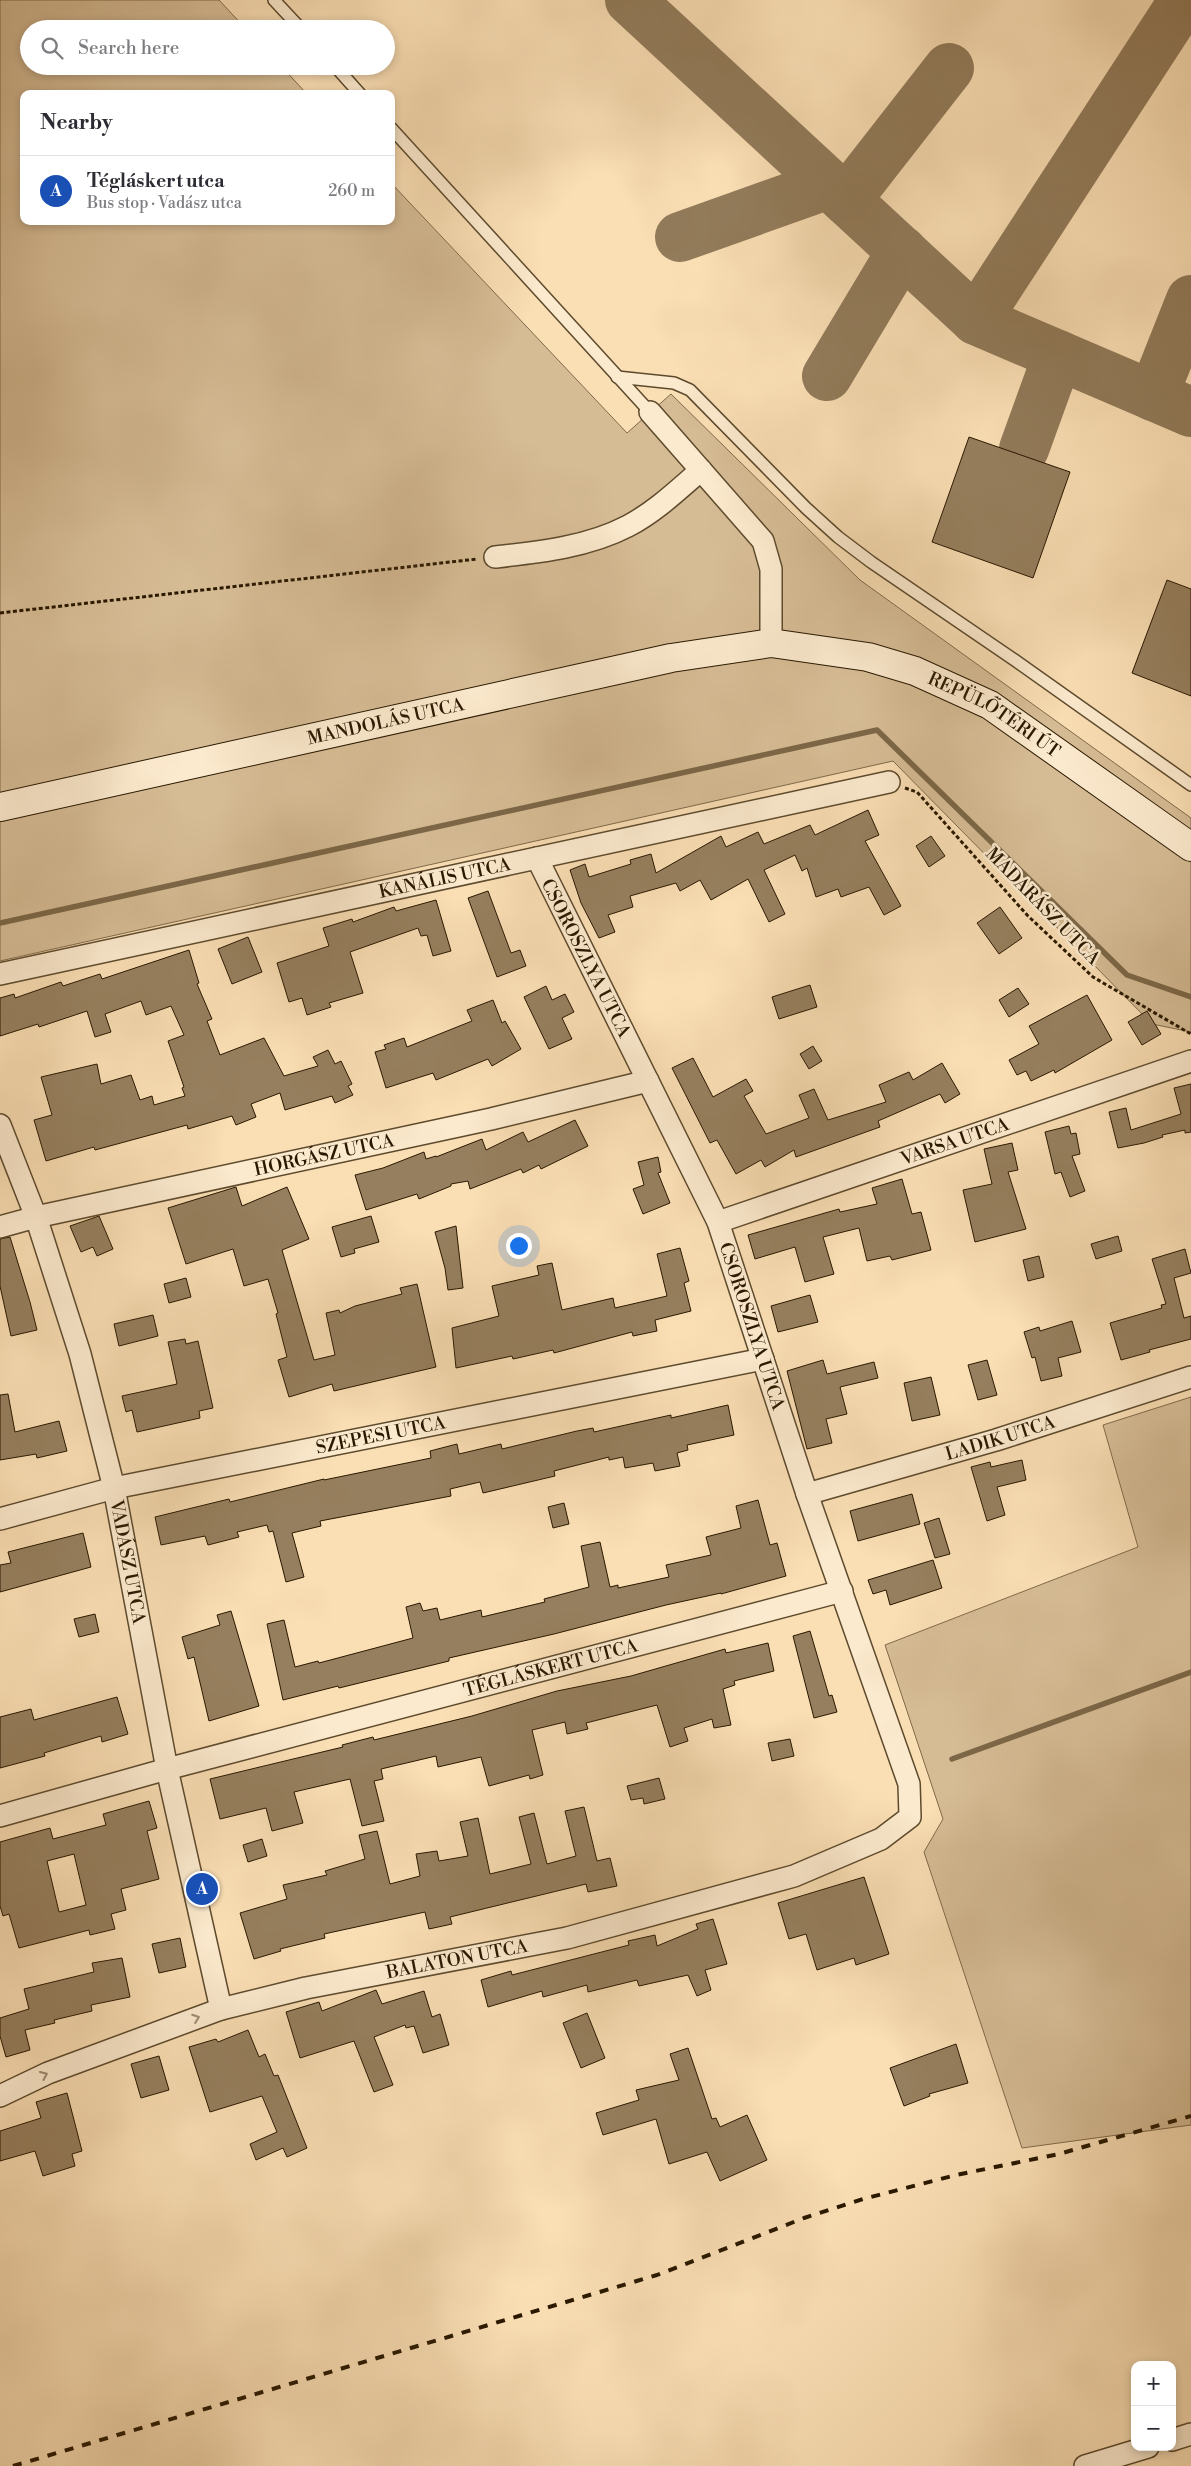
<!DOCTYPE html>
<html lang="en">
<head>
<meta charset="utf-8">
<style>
	body { margin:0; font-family:"Libre Bodoni",serif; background:#f7f7f7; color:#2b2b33 }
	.controls { position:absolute; right:15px; bottom:15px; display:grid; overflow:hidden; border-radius:10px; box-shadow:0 2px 8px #0003 }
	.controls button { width:45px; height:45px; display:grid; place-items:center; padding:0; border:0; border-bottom:1px solid #e1e1e2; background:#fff; color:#2b2b33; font:25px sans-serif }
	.you { position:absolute; left:518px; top:1245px; width:18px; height:18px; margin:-12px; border:4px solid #fff; border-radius:50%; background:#1a73e8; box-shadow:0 0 0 8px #1a73e833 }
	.badge { display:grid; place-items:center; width:32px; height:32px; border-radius:50%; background:#b45309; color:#fff; font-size:16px; font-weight:700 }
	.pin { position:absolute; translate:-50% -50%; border:2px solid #fff; box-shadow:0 1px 5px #0006 }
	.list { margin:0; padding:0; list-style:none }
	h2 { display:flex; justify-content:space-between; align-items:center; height:65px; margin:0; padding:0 20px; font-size:21px }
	h2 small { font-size:16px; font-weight:400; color:#7c7c81 }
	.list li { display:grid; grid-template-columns:32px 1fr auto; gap:15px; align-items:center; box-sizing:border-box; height:70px; padding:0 20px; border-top:1px solid #e1e1e2 }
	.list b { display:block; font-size:19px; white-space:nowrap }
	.list p { margin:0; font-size:16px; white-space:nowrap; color:#7c7c81 }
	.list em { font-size:16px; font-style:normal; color:#7c7c81 }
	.icon { flex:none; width:28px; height:28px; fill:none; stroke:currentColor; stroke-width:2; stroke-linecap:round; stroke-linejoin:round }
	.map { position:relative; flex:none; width:1191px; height:2466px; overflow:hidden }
	.search { position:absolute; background:#fff; box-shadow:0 2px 8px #0003; left:20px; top:20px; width:375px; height:55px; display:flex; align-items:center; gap:12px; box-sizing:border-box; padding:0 18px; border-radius:28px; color:#7c7c81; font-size:19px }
	.panel { position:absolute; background:#fff; box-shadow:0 2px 8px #0003; left:20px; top:90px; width:375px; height:135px; border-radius:10px }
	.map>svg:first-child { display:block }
	.green { fill:#d6bc95; stroke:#806a4a }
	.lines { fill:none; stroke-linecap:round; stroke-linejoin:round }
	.stream { stroke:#7c6747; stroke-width:5.5 }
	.taxiway { stroke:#927b5a; stroke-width:50 }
	.building { fill:#967f5e; stroke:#291800; fill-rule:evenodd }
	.lane-casing { stroke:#5d4a2d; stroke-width:14 }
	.street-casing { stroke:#5d4a2d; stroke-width:24 }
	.secondary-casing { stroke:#291800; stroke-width:30 }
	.path { stroke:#291800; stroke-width:3; stroke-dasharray:4 2.5; stroke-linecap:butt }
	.lane { stroke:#fceace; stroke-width:11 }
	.street { stroke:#fceace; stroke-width:21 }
	.secondary { stroke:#fceace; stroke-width:28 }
	.rail { stroke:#291800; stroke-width:4; stroke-dasharray:9 9; stroke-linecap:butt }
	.oneway { stroke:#9d8c71 }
	.labels { text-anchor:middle; stroke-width:5; stroke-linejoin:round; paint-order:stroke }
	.street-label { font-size:18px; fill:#291800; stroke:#fceace }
</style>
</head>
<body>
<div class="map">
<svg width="1191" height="2466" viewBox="0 0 1191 2466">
	<rect width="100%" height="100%" fill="#fadeb4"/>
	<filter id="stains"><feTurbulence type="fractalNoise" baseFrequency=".004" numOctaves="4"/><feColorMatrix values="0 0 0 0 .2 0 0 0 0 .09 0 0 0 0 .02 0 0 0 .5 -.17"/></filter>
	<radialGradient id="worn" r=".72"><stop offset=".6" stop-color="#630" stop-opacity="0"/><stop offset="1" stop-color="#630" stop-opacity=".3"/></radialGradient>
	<g class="green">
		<path d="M0 0H219L246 29H29V66H281L307 94H24V221H391V183L627 433 671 394 860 580 1191 818V1032L1152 1024 893 761 0 961Z"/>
		<path d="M1191 1397V2125L1022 2148 924 1852 943 1819 885 1645 1138 1547 1103 1425Z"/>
	</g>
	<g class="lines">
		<g class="stream">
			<path d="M0 923 877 730 1127 975 1191 997"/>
			<path d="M952 1759 1191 1672"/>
		</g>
		<g class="taxiway">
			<path d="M630 0 976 320 1191 412"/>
			<path d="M846 200 949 68"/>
			<path d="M680 237 829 184"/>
			<path d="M976 320 1184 0"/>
			<path d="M827 376 902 251"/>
			<path d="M1153 396 1191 300"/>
			<path d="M1024 449 1058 355"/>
		</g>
	</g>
	<g class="building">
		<path d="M969 437 1070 472 1033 578 932 542Z"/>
		<path d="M1167 580 1191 589V696L1132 673Z"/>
		<path d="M868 810 879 835 865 841 901 906 884 915 869 887 841 897 838 889 816 897 807 868 802 871 795 855 764 870 785 914 769 922 748 879 711 900 700 880 680 891 676 883 630 896 633 907 608 915 615 932 599 938 581 903 570 870 585 864 589 877 631 864 630 860 651 854 656 873 721 836 726 847 758 832 764 844 810 825 815 835Z"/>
		<path d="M931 836 945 856 929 867 916 846Z"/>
		<path d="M488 891 511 953 520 950 526 966 497 977 468 898Z"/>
		<path d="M436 900 451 951 433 956 427 935 421 936 418 928 350 952 363 993 329 1003 331 1007 307 1015 302 998 289 1002 277 963 329 946 323 928 352 919 353 922 394 907 396 911Z"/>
		<path d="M1000 907 1022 938 999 954 977 923Z"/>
		<path d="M248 937 262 972 232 984 218 949Z"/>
		<path d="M189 950 199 983 197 984 212 1019 207 1021 220 1055 264 1038 284 1076 318 1066 313 1057 328 1050 335 1064 341 1061 352 1084 348 1086 353 1095 335 1103 332 1096 285 1110 280 1093 251 1104 256 1117 236 1125 232 1116 188 1129 187 1125 95 1150 94 1147 46 1161 34 1120 52 1115 41 1077 97 1064 101 1084 131 1075 140 1100 152 1096 154 1105 185 1096 182 1088 184 1087 168 1041 184 1035 171 1006 146 1015 141 1001 105 1014 111 1032 95 1037 87 1011 39 1027 38 1024 0 1036V998L14 994 15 998 61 982 63 986 100 974 102 979Z"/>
		<path d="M810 985 817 1007 779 1019 772 997Z"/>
		<path d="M546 986 552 1000 565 994 574 1012 562 1018 572 1039 549 1049 524 997Z"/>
		<path d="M1018 988 1029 1004 1009 1017 999 1000Z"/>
		<path d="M1087 995 1112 1040 1055 1073 1054 1070 1031 1081 1026 1071 1017 1075 1009 1060 1039 1044 1029 1026Z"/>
		<path d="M493 1000 502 1023 505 1021 521 1049 492 1066 488 1059 436 1080 433 1073 386 1088 375 1052 386 1049 384 1045 404 1038 407 1047 472 1021 467 1010Z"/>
		<path d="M1147 1011 1161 1034 1142 1045 1128 1022Z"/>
		<path d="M813 1046 822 1061 809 1069 800 1054Z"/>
		<path d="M693 1058 713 1097 746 1079 753 1091 744 1096 766 1134 809 1118 799 1095 814 1089 828 1120 886 1102 879 1085 909 1072 913 1080 942 1063 960 1094 945 1103 940 1094 878 1121 880 1127 796 1157 794 1150 765 1167 761 1160 736 1174 717 1140 710 1143 672 1068Z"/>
		<path d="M1191 1084V1132L1185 1133V1130L1162 1135 1163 1137 1144 1143 1118 1148 1109 1112 1126 1108 1131 1130 1181 1114 1174 1088Z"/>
		<path d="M575 1120 588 1146 541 1169 539 1165 523 1173 521 1169 470 1189 468 1181 451 1184V1186L419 1199 417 1194 366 1210 355 1175 383 1168 424 1152 426 1159 436 1156V1157L482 1139 486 1150 523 1132 528 1142Z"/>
		<path d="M1069 1126 1071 1134 1076 1133 1080 1154 1072 1156 1085 1191 1070 1197 1061 1172 1055 1174 1045 1132Z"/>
		<path d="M1012 1143 1018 1170 1008 1172 1026 1229 975 1242 963 1190 992 1184 984 1149Z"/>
		<path d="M658 1157 661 1172 658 1173 670 1203 643 1214 633 1189 644 1185 638 1162Z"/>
		<path d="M902 1179 912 1214 921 1212 931 1250 892 1260 890 1256 867 1261 859 1228 823 1237 834 1274 805 1282 795 1247 755 1259 748 1235 839 1209 840 1212 877 1204 872 1188Z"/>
		<path d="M236 1187 242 1206 287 1187 309 1239 282 1250 314 1360 335 1355 326 1313 339 1310 340 1313 355 1306 402 1294 400 1288 417 1284 436 1367 334 1391 332 1384 289 1397 278 1360 287 1357 276 1314 278 1313 268 1279 244 1286 233 1249 186 1264 168 1208Z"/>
		<path d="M99 1216 113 1249 97 1256 93 1247 81 1252 70 1226Z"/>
		<path d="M371 1216 379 1242 354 1249 355 1253 341 1257 332 1227Z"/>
		<path d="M456 1226 463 1288 448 1290 445 1268 435 1232Z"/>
		<path d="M1118 1236 1122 1251 1096 1259 1091 1244Z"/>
		<path d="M10 1237 30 1302 37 1330 11 1336 0 1286V1239Z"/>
		<path d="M680 1248 689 1281 684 1283 691 1311 655 1320 657 1331 633 1336 632 1332 554 1353 553 1350 513 1359 512 1356 456 1368 452 1328 499 1316 492 1286 539 1275 537 1266 552 1263 562 1310 613 1298 615 1308 667 1296 657 1254Z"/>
		<path d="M1185 1249 1191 1273 1174 1278 1184 1318 1191 1316V1339L1149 1350 1150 1352 1121 1360 1110 1323 1162 1308 1161 1305 1166 1304 1152 1259Z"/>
		<path d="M1039 1256 1044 1277 1028 1281 1023 1260Z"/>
		<path d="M186 1278 191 1297 169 1303 164 1284Z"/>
		<path d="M810 1295 818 1322 778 1332 771 1306Z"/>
		<path d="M153 1315 158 1336 119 1346 114 1324Z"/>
		<path d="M1072 1321 1081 1352 1058 1358 1062 1376 1041 1381 1035 1357 1032 1358 1024 1332 1039 1327 1040 1331Z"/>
		<path d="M185 1339 186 1344 198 1341 213 1408 199 1411 200 1418 137 1432 132 1410 126 1412 122 1396 177 1384 168 1342Z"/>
		<path d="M823 1360 827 1374 874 1362 878 1378 840 1387 847 1414 826 1419 832 1443 807 1449 787 1371Z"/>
		<path d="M987 1360 997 1395 978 1400 968 1365Z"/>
		<path d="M931 1377 940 1415 912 1421 904 1383Z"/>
		<path d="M8 1394 15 1432 59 1421 67 1451 37 1458 36 1454 0 1460V1395Z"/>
		<path d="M728 1405 734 1435 687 1445 688 1450 677 1453 680 1466 655 1471 653 1463 625 1468 623 1457 609 1460V1457L554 1471 555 1476 483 1493 480 1482 450 1489 451 1496 320 1521 321 1526 292 1533 304 1577 286 1582 273 1531 269 1532 267 1525 237 1532 239 1537 208 1545 205 1536 161 1545 155 1517 229 1499 230 1502 324 1479V1480L431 1458 430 1451 457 1444 459 1454 501 1444 502 1449 577 1431 593 1428 594 1432 671 1415V1418Z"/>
		<path d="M1022 1460 1026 1480 997 1487 1005 1515 987 1521 971 1467 990 1462 991 1467Z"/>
		<path d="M912 1494 920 1524 858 1541 850 1511Z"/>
		<path d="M758 1500 770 1545 777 1543 786 1576 721 1594V1593L666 1605 554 1634 449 1658V1661L339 1688 338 1686 283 1700 267 1624 284 1620 295 1667 318 1661 319 1663 413 1638 406 1607 420 1603 423 1611 437 1608 440 1620 481 1610 482 1617 545 1602 544 1599 589 1587 581 1546 600 1542 610 1587 618 1585V1588L669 1577 666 1565 711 1555 706 1537 741 1528 736 1506Z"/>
		<path d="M564 1503 569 1524 553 1528 548 1507Z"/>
		<path d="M939 1518 950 1554 935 1558 924 1523Z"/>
		<path d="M83 1533 91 1567 0 1592V1565L11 1563 8 1552Z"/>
		<path d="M933 1560 942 1588 890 1605 886 1590 873 1594 868 1580Z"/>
		<path d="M231 1611 259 1706 209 1721 194 1657 188 1659 182 1637 220 1625 217 1615Z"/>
		<path d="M95 1614 99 1632 79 1637 74 1619Z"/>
		<path d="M810 1631 829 1696 832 1695 837 1712 814 1718 793 1636Z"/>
		<path d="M768 1643 774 1671 734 1681 735 1685 723 1689 731 1725 714 1728 712 1719 684 1728 688 1741 670 1747 657 1705 586 1723 588 1729 567 1734 565 1722 532 1730 543 1775 530 1779 529 1775 489 1786 481 1757 438 1767 436 1756 381 1769 383 1779 374 1781 384 1821 362 1826 350 1779 294 1792 303 1823 272 1831 266 1808 220 1819 210 1779 343 1747 342 1745 373 1737 374 1740 472 1716 557 1691 631 1676 725 1649 726 1653Z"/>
		<path d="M117 1697 128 1734 102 1742 101 1736 44 1753 45 1756 0 1768V1717L31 1709 34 1720Z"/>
		<path d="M790 1739 794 1756 772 1761 768 1743Z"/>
		<path d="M659 1778 665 1799 644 1804 643 1798 631 1800 627 1786Z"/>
		<path d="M149 1801 157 1828 147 1831 159 1879 121 1889 126 1910 111 1914 115 1929 90 1935 89 1930 19 1948 9 1914 3 1916 0 1906V1842L50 1828 53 1839 106 1825 103 1814ZM74 1854 86 1905 59 1912 47 1861Z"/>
		<path d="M584 1807 597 1861 610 1858 617 1886 588 1892 586 1884 450 1917 452 1924 429 1929 425 1912 324 1934 325 1938 280 1949 281 1951 254 1959 240 1913 287 1899 283 1885 327 1875 325 1871 365 1859 359 1835 377 1831 390 1884 420 1876 416 1854 437 1851 439 1861 468 1856 460 1822 478 1818 490 1874 531 1864 519 1817 534 1813 547 1864 576 1856 565 1811Z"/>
		<path d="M262 1839 267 1856 248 1862 243 1845Z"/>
		<path d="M864 1877 889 1954 856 1965 854 1958 817 1970 806 1934 789 1939 778 1903Z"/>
		<path d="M713 1919 727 1964 705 1970 711 1990 697 1996 688 1975 639 1986 637 1980 588 1992 587 1985 543 1997 542 1991 488 2007 481 1980 511 1971 512 1975 629 1945 628 1941 655 1935 657 1946 698 1929 696 1924Z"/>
		<path d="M180 1938 186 1967 159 1973 152 1944Z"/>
		<path d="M122 1958 130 1997 91 2005 92 2011 54 2020 55 2023 25 2030 30 2050 6 2057 0 2036V2018L29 2009 24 1989 94 1972 92 1963Z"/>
		<path d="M376 1990 382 2004 424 1991 432 2017 440 2014 449 2045 423 2053 414 2026 406 2028 405 2025 374 2037 393 2085 374 2092 354 2041 300 2058 286 2012 319 2002 322 2011Z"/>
		<path d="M587 2013 605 2058 581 2068 563 2023Z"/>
		<path d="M248 2030 259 2057 265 2054 274 2076 278 2075 307 2148 287 2157 283 2148 256 2160 250 2144 277 2132 262 2096 210 2112 189 2047 216 2039 218 2042Z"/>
		<path d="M956 2044 968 2083 929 2094 930 2096 904 2106 890 2068Z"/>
		<path d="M688 2048 712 2119 716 2118 720 2127 747 2115 767 2160 720 2181 707 2152 669 2164 656 2119 603 2135 596 2113 639 2100 636 2090 679 2080 670 2054Z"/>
		<path d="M159 2056 169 2090 141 2098 131 2064Z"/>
		<path d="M67 2093 82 2151 72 2154 75 2166 43 2176 35 2151 0 2161V2131L41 2118 36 2102Z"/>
	</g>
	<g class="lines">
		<defs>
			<g id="lane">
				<path d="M274 0 301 29"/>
				<path d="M335 66 360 94"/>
				<path d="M391 128 650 412"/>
				<path d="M617 377 674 383 690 390 806 508 838 537 871 562 1016 661 1191 785"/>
			</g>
			<g id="street">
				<path d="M650 412 763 541 771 569V643"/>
				<path d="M495 557C540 552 588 547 628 526 655 512 678 490 701 470"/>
				<path id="s1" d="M0 974 889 782"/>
				<path id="s2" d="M0 1125 36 1217 80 1354 114 1488 167 1769 221 2009"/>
				<path id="s3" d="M718 1222 1191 1061"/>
				<path id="s4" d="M0 1227 36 1217 491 1119 648 1081"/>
				<path id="s5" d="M807 1494 996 1440 1191 1377"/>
				<path id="s6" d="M0 1519 114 1488 763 1359"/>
				<path id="s7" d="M0 1816 167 1769 842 1591"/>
				<path id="s8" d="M0 2096 48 2073 221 2009 306 1988 567 1938 794 1876 881 1839 910 1817 909 1784 807 1494 718 1222 537 858"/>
				<path d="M1172 2440 1191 2434"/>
				<path d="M1085 2466 1148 2447"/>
			</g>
			<g id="secondary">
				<path id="s9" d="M0 807 599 674 671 658 771 643 868 657 915 671 990 705 1191 847"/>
			</g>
		</defs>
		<use href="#lane" class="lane-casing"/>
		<use href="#street" class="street-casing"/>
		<use href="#secondary" class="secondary-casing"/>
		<g class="path">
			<path d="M0 613 477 559"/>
			<path d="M905 788 917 792 1028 916 1093 977 1191 1034"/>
		</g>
		<use href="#lane" class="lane"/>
		<use href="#street" class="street"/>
		<use href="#secondary" class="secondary"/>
		<path class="rail" d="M13 2466 657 2275 804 2218 863 2199 956 2175 1059 2154 1191 2116"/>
	</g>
	<defs><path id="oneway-chevron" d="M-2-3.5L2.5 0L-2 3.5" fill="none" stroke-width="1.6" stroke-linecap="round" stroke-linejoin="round" transform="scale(1.25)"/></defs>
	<g class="oneway">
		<use href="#oneway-chevron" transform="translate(196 2018) rotate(-20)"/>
		<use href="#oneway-chevron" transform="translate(44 2075) rotate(-24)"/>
	</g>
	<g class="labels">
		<g class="street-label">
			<text dy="6" stroke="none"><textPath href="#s9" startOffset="1026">REPÜLŐTÉRI ÚT</textPath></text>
			<text dy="6" stroke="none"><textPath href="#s9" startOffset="395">MANDOLÁS UTCA</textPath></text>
			<text dy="6" stroke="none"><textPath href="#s1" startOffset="455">KANÁLIS UTCA</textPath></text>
			<text transform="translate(1043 906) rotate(46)" y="6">MADARÁSZ UTCA</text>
			<text transform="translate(586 958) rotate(63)" y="6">CSOROSZLYA UTCA</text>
			<text dy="6" stroke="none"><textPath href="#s3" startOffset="250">VARSA UTCA</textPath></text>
			<text dy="6" stroke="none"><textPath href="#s4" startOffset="332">HORGÁSZ UTCA</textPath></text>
			<text transform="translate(752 1326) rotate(72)" y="6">CSOROSZLYA UTCA</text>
			<text dy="6" stroke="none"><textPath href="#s6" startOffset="390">SZEPESI UTCA</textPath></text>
			<text dy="6" stroke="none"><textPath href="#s5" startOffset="201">LADIK UTCA</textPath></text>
			<text dy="6" stroke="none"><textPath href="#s2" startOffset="456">VADÁSZ UTCA</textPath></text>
			<text dy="6" stroke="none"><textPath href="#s7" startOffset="570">TÉGLÁSKERT UTCA</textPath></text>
			<text dy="6" stroke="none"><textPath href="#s8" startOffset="479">BALATON UTCA</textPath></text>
		</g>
	</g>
	<rect width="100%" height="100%" filter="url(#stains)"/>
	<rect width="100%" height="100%" fill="url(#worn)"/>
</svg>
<div class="controls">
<button>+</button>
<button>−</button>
</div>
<div class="you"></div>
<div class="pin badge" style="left:202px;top:1889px;background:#1a4fb4">A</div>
<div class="search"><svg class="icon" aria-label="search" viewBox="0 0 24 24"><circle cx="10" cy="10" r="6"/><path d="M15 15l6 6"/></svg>Search here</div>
<section class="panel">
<h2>Nearby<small></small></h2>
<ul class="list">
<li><span class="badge" style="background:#1a4fb4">A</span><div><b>Tégláskert utca</b><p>Bus stop · Vadász utca</p></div><em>260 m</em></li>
</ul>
</section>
</div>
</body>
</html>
